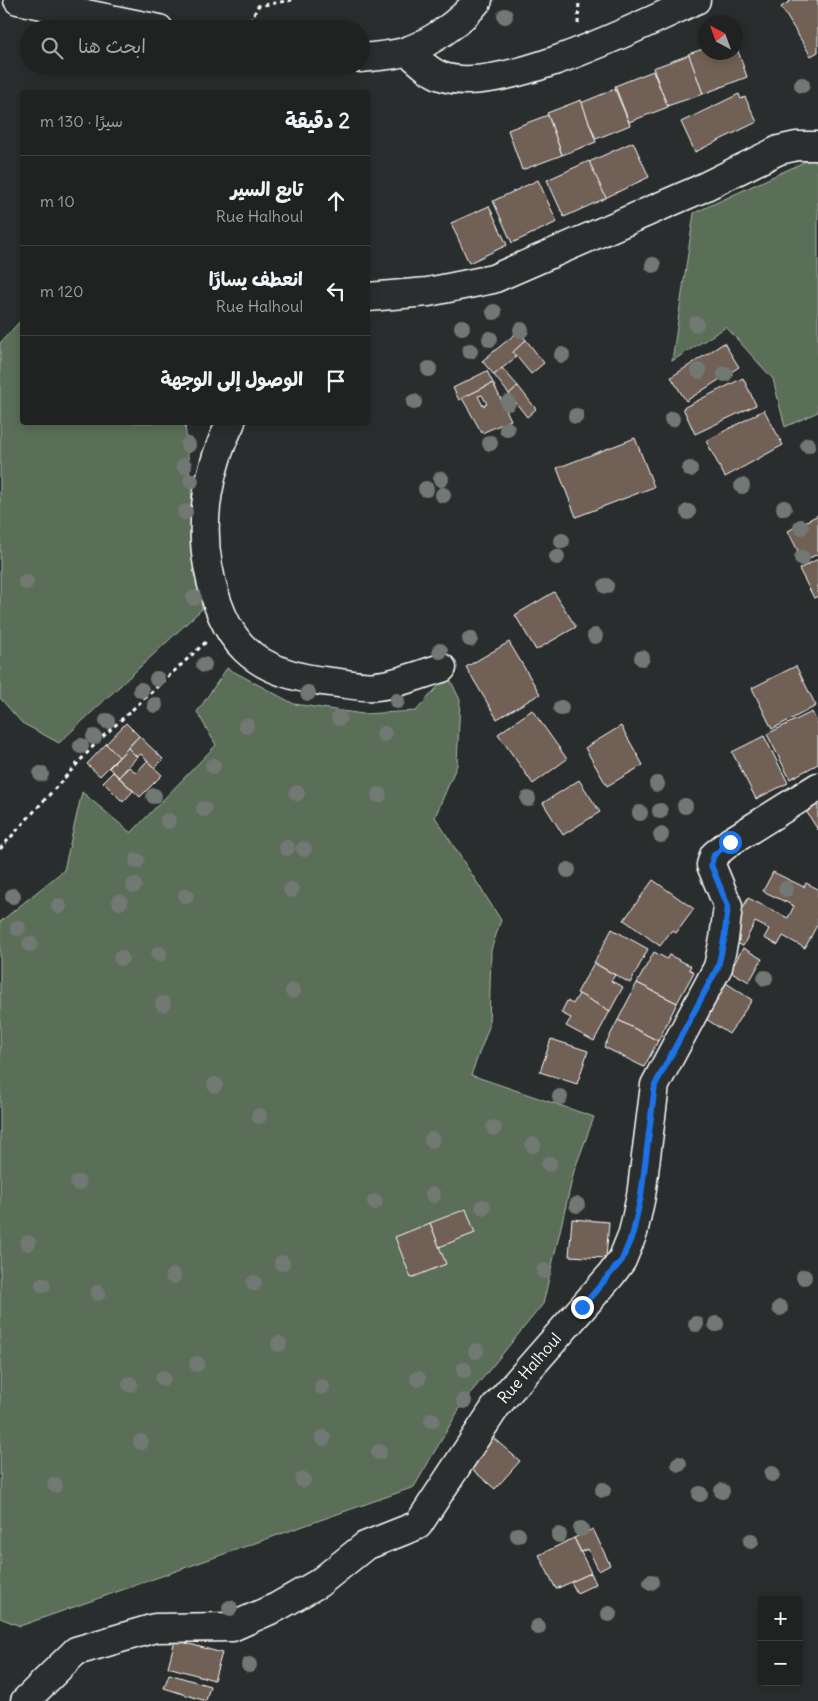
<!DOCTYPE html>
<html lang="ar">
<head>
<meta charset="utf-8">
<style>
	body { margin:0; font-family:Delius,"Playpen Sans Arabic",sans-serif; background:#2d2f2f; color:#f1f3f6; direction:rtl }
	.controls { position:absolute; right:15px; bottom:15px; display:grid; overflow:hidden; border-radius:5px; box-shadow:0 2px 12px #0003 }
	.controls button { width:45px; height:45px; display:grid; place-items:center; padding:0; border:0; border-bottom:1px solid #3d3f40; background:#202222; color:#f1f3f6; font:25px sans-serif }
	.compass { position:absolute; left:698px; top:15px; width:45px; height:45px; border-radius:50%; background:#202222; box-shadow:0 2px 12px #0003; rotate:319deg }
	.stop { position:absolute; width:15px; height:15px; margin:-11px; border:4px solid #1a73e8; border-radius:50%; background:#fff }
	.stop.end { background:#1a73e8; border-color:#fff; box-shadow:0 1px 5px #0008 }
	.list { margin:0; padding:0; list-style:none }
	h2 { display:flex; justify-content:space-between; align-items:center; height:65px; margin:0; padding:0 20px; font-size:21px }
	h2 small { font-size:16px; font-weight:400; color:#a2a4a5 }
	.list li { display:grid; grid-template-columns:32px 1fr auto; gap:15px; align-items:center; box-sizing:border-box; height:90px; padding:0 20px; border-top:1px solid #3d3f40 }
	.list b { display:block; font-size:19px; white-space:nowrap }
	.list p { margin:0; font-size:16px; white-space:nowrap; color:#a2a4a5 }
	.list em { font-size:16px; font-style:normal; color:#a2a4a5 }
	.icon { flex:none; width:28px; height:28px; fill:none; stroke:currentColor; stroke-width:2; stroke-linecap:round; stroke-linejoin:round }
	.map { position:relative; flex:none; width:818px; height:1701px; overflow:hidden; direction:ltr }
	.search { position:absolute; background:#202222; box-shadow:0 2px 12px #0003; left:20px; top:20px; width:350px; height:55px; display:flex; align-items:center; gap:12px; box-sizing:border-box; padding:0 18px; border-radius:28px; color:#a2a4a5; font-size:19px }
	.panel { position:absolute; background:#202222; box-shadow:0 2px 12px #0003; left:20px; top:90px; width:350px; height:335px; border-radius:5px; direction:rtl }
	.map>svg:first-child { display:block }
	.green { fill:#5a6e58; stroke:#acb6ac }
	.building { fill:#6f6056; stroke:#fff; fill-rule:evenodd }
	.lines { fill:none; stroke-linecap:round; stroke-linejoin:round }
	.street-casing { stroke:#fff; stroke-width:31 }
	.secondary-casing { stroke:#fff; stroke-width:31 }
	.path { stroke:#fff; stroke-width:3; stroke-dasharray:4 4; stroke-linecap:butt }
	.street { stroke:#2a2d2e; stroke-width:28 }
	.secondary { stroke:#2a2d2e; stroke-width:28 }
	.tree { fill:#727873 }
	.route { stroke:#1a73e8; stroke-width:6 }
	.labels { text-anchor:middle; stroke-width:4; stroke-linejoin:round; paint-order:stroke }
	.street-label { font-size:16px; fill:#fff; stroke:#2a2d2e }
</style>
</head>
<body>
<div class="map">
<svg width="818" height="1701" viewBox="0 0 818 1701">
	<rect width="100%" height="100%" fill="#2a2d2e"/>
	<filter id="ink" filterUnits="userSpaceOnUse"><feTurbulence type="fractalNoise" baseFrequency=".02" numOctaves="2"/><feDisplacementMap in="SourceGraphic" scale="10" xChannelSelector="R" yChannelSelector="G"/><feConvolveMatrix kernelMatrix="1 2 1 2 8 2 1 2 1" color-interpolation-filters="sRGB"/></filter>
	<g filter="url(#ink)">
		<g class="green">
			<path d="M813 158 818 165V412L785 427 773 379 726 327 672 361 694 213Z"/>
			<path d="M22 319V422L185 423 202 609 59 743 22 723 0 698V343Z"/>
			<path d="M227 668 294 704 363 714 416 711 448 675 460 700 457 765 435 817 501 920 491 950 489 1027 471 1075 594 1117 574 1171 543 1304 464 1401 414 1487 20 1626 0 1618V922L64 870 82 792 131 833 216 745 197 712Z"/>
		</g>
		<g class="building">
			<path d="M792 0H818V52L811 56 781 7Z"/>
			<path d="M736 45 747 77 703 94 688 54 706 48V52H736Z"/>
			<path d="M689 55 703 94 667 106 653 68Z"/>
			<path d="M653 71 668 107 629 122 615 86Z"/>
			<path d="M615 89 630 125 596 139 581 103Z"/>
			<path d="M739 94 741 99 745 97 757 122 695 152 681 122Z"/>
			<path d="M581 100 596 142 562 155 547 113Z"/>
			<path d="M548 115 562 155 522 170 508 130Z"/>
			<path d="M633 142 649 177 605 198 589 162Z"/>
			<path d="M589 161 606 198 564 217 547 180Z"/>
			<path d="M538 180 557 222 512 243 493 201Z"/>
			<path d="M489 206 507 245 469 263 451 223Z"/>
			<path d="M519 331 526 340 513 352 516 357 494 375 482 361Z"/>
			<path d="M526 340 544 363 531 374 513 352Z"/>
			<path d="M724 343 739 367 686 401 671 377Z"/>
			<path d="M502 368 518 386 509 394 494 375Z"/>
			<path d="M487 371 493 383 459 400 453 388Z"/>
			<path d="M743 378 756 405 695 434 683 408Z"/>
			<path d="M493 383 511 420 482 433 462 398ZM482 395 487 404 483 406 478 396Z"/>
			<path d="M518 386 536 409 527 417 509 394Z"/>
			<path d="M764 410 783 445 725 477 706 441Z"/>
			<path d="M635 438 654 487 576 517 557 468Z"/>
			<path d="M818 515V554L803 561 788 531Z"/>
			<path d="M818 559V596L814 598 799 569Z"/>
			<path d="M554 592 576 627 536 650 515 615Z"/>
			<path d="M509 642 540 694 497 719 466 667Z"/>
			<path d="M796 666 816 706 772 729 752 688Z"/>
			<path d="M532 710 567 759 533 784 498 734Z"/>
			<path d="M812 712 818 724V764L790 779 767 734Z"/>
			<path d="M126 723 139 736 119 757 106 744Z"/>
			<path d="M621 726 643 765 607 786 585 748Z"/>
			<path d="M139 736 163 759 154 768 141 754 137 757 128 748Z"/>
			<path d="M764 736 788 783 756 799 732 752Z"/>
			<path d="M106 744 119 757 100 776 87 764Z"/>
			<path d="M128 748 137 757 119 777 109 768Z"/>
			<path d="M147 761 162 775 140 797 119 777 129 767 136 773Z"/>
			<path d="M113 772 133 791 123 802 103 782Z"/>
			<path d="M579 780 600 812 563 835 543 803Z"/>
			<path d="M818 796V830L803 806Z"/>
			<path d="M773 872 804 887 806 883 818 889V923L805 948 783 936 778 945 764 938 769 929 755 922 743 946 727 939 748 898 788 918 794 906 763 891Z"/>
			<path d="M653 880 694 909 676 933 672 930 660 946 624 920Z"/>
			<path d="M612 929 648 949 630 983 594 963Z"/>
			<path d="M743 948 762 959 749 982 730 971Z"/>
			<path d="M654 952 667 959 669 955 691 966 689 969 694 972 677 1003 637 983Z"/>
			<path d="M594 963 615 975 611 981 623 987 610 1011 577 993Z"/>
			<path d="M720 979 752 1000 729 1034 697 1013Z"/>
			<path d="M637 983 677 1003 658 1041 618 1020Z"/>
			<path d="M579 994 610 1011 594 1041 566 1026 571 1018 561 1013 567 1001 573 1004Z"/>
			<path d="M618 1020 658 1041 644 1067 604 1047Z"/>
			<path d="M551 1039 588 1051 577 1084 540 1072Z"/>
			<path d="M466 1209 475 1233 439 1247 430 1223Z"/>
			<path d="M572 1219 609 1222 606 1258 569 1256Z"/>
			<path d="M430 1223 446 1264 411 1278 395 1237Z"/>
			<path d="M492 1437 520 1461 495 1489 467 1465Z"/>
			<path d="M593 1529 610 1565 599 1571 588 1549 581 1552 574 1538Z"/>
			<path d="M574 1538 591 1573 556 1589 539 1555Z"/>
			<path d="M591 1573 596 1584 577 1593 571 1582Z"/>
			<path d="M175 1640 222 1653 214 1680 168 1667Z"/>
			<path d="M169 1674 210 1686 206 1701 164 1688Z"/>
		</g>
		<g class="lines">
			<defs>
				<g id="street">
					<path d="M368 297 428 292 493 279 698 190 779 150 797 146H818"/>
					<path d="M231 422C209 466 199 518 208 566 222 643 253 674 331 682 345 683 362 688 376 686 398 684 421 674 442 668"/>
					<path d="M25 1701 76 1651 155 1628 232 1627 277 1607 319 1583 365 1546 418 1525 497 1405 611 1275 622 1260 633 1233 641 1196 655 1085 718 967 724 939 728 906 711 865 714 855 730 842 818 787"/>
				</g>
				<g id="secondary">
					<path d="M18 0 159 29"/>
					<path d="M407 51C417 59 429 72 441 76 497 98 641 25 696 0"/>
					<path d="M361 58C376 56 393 56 407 51 432 42 462 21 478 0"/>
				</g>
			</defs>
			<use href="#street" class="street-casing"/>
			<use href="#secondary" class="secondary-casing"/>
			<g class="path">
				<path d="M578 24 579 0"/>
				<path d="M247 29 258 6 292 0"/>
				<path d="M0 849 97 742 207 641"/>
			</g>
			<use href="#street" class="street"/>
			<use href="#secondary" class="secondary"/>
		</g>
		<g class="tree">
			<circle cx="505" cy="16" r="8"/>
			<circle cx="802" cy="85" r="8"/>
			<circle cx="653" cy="265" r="8"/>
			<circle cx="494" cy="312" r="8"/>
			<circle cx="696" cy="324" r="8"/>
			<circle cx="462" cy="327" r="8"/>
			<circle cx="521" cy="330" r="8"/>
			<circle cx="490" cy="339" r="8"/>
			<circle cx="470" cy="351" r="8"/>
			<circle cx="562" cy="355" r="8"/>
			<circle cx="429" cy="369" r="8"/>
			<circle cx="699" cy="371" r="8"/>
			<circle cx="725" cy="374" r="8"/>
			<circle cx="414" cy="402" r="8"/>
			<circle cx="508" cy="403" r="8"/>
			<circle cx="576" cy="416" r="8"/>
			<circle cx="672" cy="419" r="8"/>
			<circle cx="507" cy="429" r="8"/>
			<circle cx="490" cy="443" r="8"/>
			<circle cx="188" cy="445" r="8"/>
			<circle cx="808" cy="445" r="8"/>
			<circle cx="184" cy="466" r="8"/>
			<circle cx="690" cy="469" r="8"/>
			<circle cx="441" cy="479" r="8"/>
			<circle cx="191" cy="481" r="8"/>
			<circle cx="742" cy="486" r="8"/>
			<circle cx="426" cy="489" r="8"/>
			<circle cx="443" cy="495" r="8"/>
			<circle cx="784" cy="508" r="8"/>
			<circle cx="185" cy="512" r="8"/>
			<circle cx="688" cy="512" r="8"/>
			<circle cx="801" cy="527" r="8"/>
			<circle cx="562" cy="541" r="8"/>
			<circle cx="557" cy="557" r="8"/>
			<circle cx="802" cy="558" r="8"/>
			<circle cx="26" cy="582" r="8"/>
			<circle cx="606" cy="586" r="8"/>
			<circle cx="194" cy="598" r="8"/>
			<circle cx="595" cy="636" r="8"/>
			<circle cx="470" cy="639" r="8"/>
			<circle cx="440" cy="651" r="8"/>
			<circle cx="642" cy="658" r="8"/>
			<circle cx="204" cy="665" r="8"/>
			<circle cx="157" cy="679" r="8"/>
			<circle cx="141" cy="690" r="8"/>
			<circle cx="308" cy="693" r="8"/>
			<circle cx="397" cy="701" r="8"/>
			<circle cx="155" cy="705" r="8"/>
			<circle cx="561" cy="708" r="8"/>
			<circle cx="339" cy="718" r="8"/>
			<circle cx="107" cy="721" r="8"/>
			<circle cx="246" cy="726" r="8"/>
			<circle cx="384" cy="734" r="8"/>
			<circle cx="94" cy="737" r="8"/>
			<circle cx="81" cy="746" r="8"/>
			<circle cx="213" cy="766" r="8"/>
			<circle cx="41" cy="774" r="8"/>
			<circle cx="657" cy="784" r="8"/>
			<circle cx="297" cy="793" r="8"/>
			<circle cx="379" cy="795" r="8"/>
			<circle cx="154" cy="796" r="8"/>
			<circle cx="528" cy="799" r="8"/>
			<circle cx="685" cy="806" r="8"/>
			<circle cx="204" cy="809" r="8"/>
			<circle cx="660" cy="811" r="8"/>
			<circle cx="640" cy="813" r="8"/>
			<circle cx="168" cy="821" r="8"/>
			<circle cx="661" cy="835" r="8"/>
			<circle cx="287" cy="848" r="8"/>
			<circle cx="304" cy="849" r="8"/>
			<circle cx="137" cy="861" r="8"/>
			<circle cx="568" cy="870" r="8"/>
			<circle cx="134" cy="885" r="8"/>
			<circle cx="786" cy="889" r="8"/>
			<circle cx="291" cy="890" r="8"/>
			<circle cx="13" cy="896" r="8"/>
			<circle cx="186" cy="896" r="8"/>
			<circle cx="120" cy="902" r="8"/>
			<circle cx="59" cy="906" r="8"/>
			<circle cx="18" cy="928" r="8"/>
			<circle cx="30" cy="944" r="8"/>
			<circle cx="159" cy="954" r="8"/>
			<circle cx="121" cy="958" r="8"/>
			<circle cx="765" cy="978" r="8"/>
			<circle cx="293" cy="991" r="8"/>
			<circle cx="163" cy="1004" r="8"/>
			<circle cx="215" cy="1085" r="8"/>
			<circle cx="560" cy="1097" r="8"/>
			<circle cx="259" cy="1116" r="8"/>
			<circle cx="494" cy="1128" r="8"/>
			<circle cx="432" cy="1140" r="8"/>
			<circle cx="533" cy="1145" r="8"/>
			<circle cx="549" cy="1164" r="8"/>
			<circle cx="78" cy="1183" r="8"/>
			<circle cx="433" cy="1195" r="8"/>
			<circle cx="375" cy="1202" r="8"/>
			<circle cx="577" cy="1205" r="8"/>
			<circle cx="483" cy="1207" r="8"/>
			<circle cx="28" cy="1243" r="8"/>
			<circle cx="282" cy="1263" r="8"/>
			<circle cx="544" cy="1271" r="8"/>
			<circle cx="173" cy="1276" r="8"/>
			<circle cx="804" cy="1277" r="8"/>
			<circle cx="254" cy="1283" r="8"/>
			<circle cx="43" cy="1285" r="8"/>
			<circle cx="98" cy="1293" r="8"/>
			<circle cx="780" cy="1308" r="8"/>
			<circle cx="696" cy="1324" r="8"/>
			<circle cx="716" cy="1324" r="8"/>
			<circle cx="279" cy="1344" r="8"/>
			<circle cx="476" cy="1351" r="8"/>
			<circle cx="197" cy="1364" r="8"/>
			<circle cx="464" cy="1370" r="8"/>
			<circle cx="163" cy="1378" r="8"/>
			<circle cx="418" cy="1379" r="8"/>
			<circle cx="130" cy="1384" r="8"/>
			<circle cx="322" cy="1387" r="8"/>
			<circle cx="464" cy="1401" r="8"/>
			<circle cx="432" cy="1420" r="8"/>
			<circle cx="323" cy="1438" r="8"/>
			<circle cx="141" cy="1442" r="8"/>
			<circle cx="379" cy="1452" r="8"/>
			<circle cx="679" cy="1464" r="8"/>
			<circle cx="772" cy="1474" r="8"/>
			<circle cx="303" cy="1480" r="8"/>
			<circle cx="55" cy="1485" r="8"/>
			<circle cx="603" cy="1490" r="8"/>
			<circle cx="722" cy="1491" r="8"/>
			<circle cx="700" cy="1494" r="8"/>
			<circle cx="581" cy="1529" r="8"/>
			<circle cx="518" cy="1535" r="8"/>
			<circle cx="559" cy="1535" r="8"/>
			<circle cx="751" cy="1541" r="8"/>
			<circle cx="651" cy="1582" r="8"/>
			<circle cx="230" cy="1608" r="8"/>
			<circle cx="609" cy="1614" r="8"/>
			<circle cx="538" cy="1627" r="8"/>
			<circle cx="249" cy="1665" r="8"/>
		</g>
	</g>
	<g class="lines" filter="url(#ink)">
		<path class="route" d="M582 1307 622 1260 633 1233 641 1196 655 1085 718 967 724 940 728 906 711 865 714 855 730 842"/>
	</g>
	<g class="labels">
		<g class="street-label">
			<text transform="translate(529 1368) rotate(-49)" y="6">Rue Halhoul</text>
		</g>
	</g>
</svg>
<div class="controls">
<button>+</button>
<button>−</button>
</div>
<svg class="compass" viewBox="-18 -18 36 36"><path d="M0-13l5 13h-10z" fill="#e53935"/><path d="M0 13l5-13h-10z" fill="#a2a4a5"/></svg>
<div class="stop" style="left:730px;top:842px"></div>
<div class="stop end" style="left:582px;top:1307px"></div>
<div class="search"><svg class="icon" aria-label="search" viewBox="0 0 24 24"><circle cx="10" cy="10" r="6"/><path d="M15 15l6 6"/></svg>ابحث هنا</div>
<section class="panel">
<h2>2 دقيقة<small>سيرًا · 130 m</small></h2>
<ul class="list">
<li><svg class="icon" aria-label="ahead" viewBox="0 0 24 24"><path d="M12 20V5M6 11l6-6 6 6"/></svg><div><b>تابع السير</b><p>Rue Halhoul</p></div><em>10 m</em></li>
<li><svg class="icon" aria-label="left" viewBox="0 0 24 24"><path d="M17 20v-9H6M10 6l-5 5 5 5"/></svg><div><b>انعطف يسارًا</b><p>Rue Halhoul</p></div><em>120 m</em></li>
<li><svg class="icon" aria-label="arrive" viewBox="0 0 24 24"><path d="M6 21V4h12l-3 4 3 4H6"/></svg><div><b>الوصول إلى الوجهة</b></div></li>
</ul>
</section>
</div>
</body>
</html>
